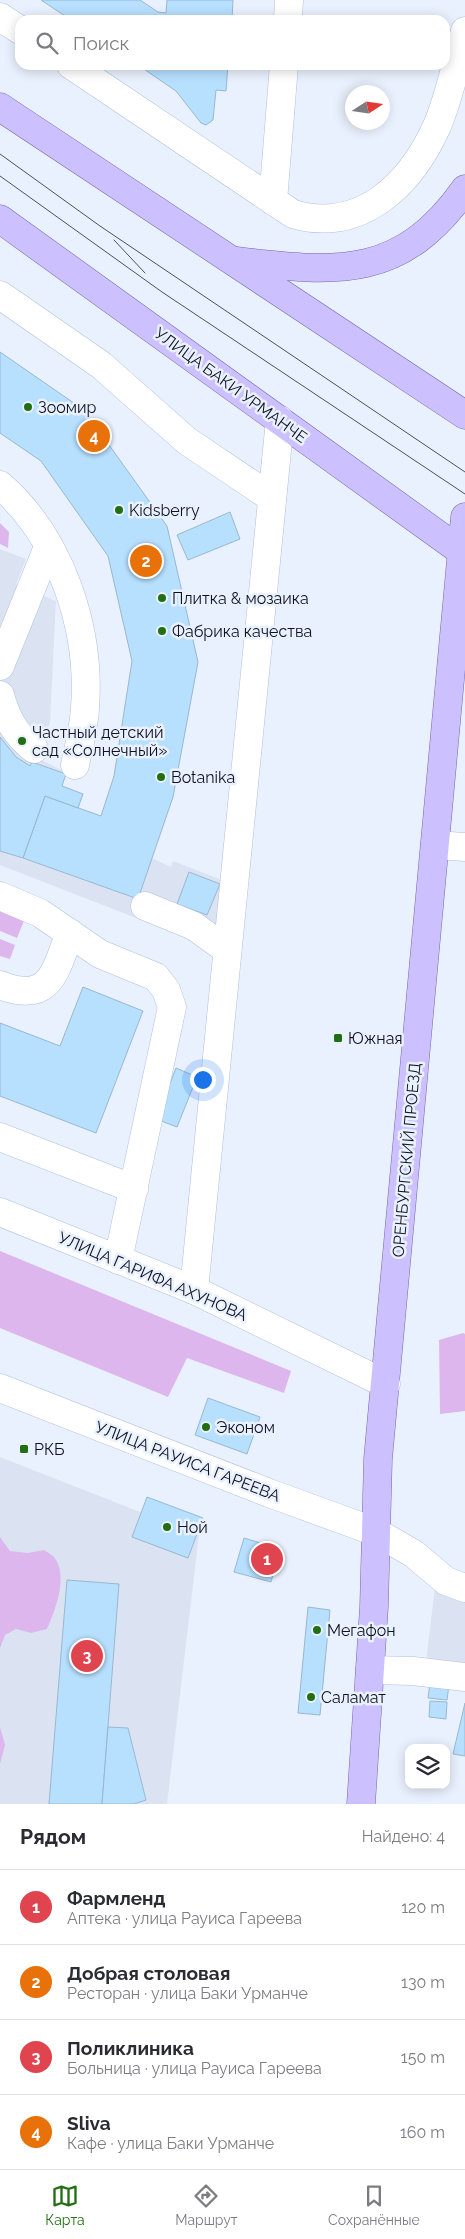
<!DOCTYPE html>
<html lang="ru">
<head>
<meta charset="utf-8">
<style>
	body { margin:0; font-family:Raleway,sans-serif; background:#f7f7f7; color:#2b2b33 }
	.controls { position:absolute; right:15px; bottom:15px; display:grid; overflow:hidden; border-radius:10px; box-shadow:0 2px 12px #0003 }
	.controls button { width:45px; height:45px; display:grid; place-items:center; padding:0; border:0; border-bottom:1px solid #e1e1e2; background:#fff; color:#2b2b33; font:25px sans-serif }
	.compass { position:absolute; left:345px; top:85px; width:45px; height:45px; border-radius:50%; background:#fff; box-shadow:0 2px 12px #0003; rotate:78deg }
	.you { position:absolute; left:202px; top:1079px; width:18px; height:18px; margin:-12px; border:4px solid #fff; border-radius:50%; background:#1a73e8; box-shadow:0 0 0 8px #1a73e833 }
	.badge { display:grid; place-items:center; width:32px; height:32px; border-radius:50%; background:#226e12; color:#fff; font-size:16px; font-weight:700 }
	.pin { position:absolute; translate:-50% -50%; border:2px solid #fff; box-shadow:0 1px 5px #0006 }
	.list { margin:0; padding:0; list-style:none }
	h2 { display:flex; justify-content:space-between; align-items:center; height:65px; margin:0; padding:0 20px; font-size:21px }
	h2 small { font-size:16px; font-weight:400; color:#7c7c81 }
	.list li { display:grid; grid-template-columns:32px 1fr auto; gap:15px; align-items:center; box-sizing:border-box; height:75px; padding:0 20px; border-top:1px solid #e1e1e2 }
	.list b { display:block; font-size:19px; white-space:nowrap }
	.list p { margin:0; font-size:16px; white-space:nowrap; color:#7c7c81 }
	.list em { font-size:16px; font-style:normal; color:#7c7c81 }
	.icon { flex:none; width:28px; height:28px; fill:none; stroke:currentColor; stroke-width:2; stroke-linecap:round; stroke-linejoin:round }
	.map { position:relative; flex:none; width:465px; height:1804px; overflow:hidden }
	.search { position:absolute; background:#fff; box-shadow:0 2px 12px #0003; left:15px; right:15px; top:15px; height:55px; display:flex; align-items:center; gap:12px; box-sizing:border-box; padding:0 18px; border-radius:15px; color:#7c7c81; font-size:19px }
	.sheet { height:365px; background:#fff }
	nav { display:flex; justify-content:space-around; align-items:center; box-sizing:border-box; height:70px; border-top:1px solid #e1e1e2; background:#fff; font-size:14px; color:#7c7c81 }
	nav a { display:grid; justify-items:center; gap:2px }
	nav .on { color:#226e12 }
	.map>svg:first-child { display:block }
	.built { fill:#dbe3f3 }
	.green { fill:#deb6ee }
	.building { fill:#b7dffe; stroke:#98b8d0 }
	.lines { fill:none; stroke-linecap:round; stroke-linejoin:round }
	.minor-casing { stroke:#b0bfe0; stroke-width:29 }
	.major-casing { stroke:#7368af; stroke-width:29 }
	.minor { stroke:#fff; stroke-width:28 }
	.major { stroke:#ccc1fe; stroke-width:28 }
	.tram { stroke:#4b515c; stroke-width:1 }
	.poi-dot { fill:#226e12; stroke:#eaf1fe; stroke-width:2 }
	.labels { text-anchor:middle; stroke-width:5; stroke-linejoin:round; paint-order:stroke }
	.street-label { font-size:16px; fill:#0d121d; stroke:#eaf1fe }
	.poi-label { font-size:16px; fill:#0d121d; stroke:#eaf1fe; text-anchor:start }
</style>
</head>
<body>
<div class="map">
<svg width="465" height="1804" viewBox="0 0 465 1804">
	<rect width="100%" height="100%" fill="#eaf1fe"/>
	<g class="built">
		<path d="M0 549 26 559 16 584 56 601 50 722 39 759 66 772 62 786 83 794 78 808 45 796 23 858 137 899 152 858 171 867 173 861 225 881 218 933 208 946 0 865Z"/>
		<path d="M0 1457 199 1535 167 1804H0Z"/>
		<path d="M437 1571 465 1575V1691L423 1686Z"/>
	</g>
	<g class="green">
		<path d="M0 523 9 532 8 548 0 544Z"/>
		<path d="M0 908 25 918 17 938 0 931Z"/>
		<path d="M0 939 15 945 10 959 0 956Z"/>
		<path d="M0 1251 291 1371 284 1393 187 1358 168 1397 0 1328Z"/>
		<path d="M463 1333 465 1334V1411L440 1414 439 1340Z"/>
		<path d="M0 1526V1537L10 1551 28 1553 44 1550C47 1552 52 1555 54 1557 69 1576 55 1611 47 1629L31 1633 16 1629 5 1635 0 1648Z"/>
		<path d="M0 1727 5 1745 0 1764Z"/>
	</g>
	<g class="building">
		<path d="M41 0H140L158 12 166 13 167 0H233L232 20H71Z"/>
		<path d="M138 65H228L226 91 216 90 213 120 206 125 201 123 176 91Z"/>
		<path d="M0 352 84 410 167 526 198 662 173 797 138 899 23 858 45 796 101 816 114 776 132 661 108 556 41 461 0 433Z"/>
		<path d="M230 512 240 539 188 560 177 535Z"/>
		<path d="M0 737 16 757 30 766 32 762 66 774 62 786 83 794 78 808 45 796 23 858 0 851Z"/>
		<path d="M189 872 220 884 207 915 177 904Z"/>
		<path d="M83 987 143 1011 96 1133 0 1096V1023L60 1046Z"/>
		<path d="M176 1068 197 1077 177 1127 156 1119Z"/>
		<path d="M208 1398 260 1417 247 1454 195 1435Z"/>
		<path d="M147 1497 203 1518 188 1558 132 1537Z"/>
		<path d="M244 1538 280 1549 271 1582 234 1572Z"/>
		<path d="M67 1580 119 1584 102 1804H49Z"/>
		<path d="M308 1607 330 1610 320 1715 298 1713Z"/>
		<path d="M431 1675 450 1677 447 1700 428 1698Z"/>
		<path d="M430 1701 447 1702 446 1719 429 1717Z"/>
		<path d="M465 1703V1756L453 1754Z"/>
		<path d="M108 1727 128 1728 146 1800 134 1804H102Z"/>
	</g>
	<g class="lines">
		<defs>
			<g id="minor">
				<path d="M0 17 20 30"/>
				<path d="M288 20 289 0"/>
				<path d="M71 65 293 214C361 234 411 184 437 126 450 96 456 62 465 31"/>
				<path d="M273 201 284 65"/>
				<path d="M0 295 101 365 187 441 272 498"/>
				<path d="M0 485C61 538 91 629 85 708 84 727 79 746 75 765"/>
				<path d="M0 666 48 547"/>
				<path d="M0 695C6 718 15 734 34 749"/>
				<path d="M435 845 465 847"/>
				<path d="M0 896 40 913 100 954 156 977 166 990 172 1007 118 1260"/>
				<path d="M145 906 194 926 227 950"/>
				<path d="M0 985C51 1005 55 971 70 933"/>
				<path d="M0 1137 134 1189"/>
				<path d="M0 1212 194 1290 386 1384"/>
				<path d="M194 1290 280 420"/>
				<path d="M0 1388 269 1493 376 1532 414 1554 446 1581 465 1588"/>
				<path d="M370 1670 413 1671 465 1677"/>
			</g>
			<g id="major">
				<path d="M0 107 465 415"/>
				<path d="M0 219 465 554"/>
				<path d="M236 261C336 272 400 281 465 189"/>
				<path d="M361 1804 374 1607 378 1459 465 517"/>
			</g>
		</defs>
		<use href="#minor" class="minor-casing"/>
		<use href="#major" class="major-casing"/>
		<use href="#minor" class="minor"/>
		<use href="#major" class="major"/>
		<g class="tram">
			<path d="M0 154 100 226 465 472"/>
			<path d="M0 176 162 292 465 494"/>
			<path d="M114 240 145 273"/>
		</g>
	</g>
	<g class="poi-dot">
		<circle cx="28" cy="407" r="5"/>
		<circle cx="119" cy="510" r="5"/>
		<circle cx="162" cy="598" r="5"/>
		<circle cx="162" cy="631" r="5"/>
		<circle cx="22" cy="741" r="5"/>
		<circle cx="161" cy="777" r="5"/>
		<rect x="333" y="1033" width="10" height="10" rx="2.5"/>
		<circle cx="206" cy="1427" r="5"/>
		<rect x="19" y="1444" width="10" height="10" rx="2.5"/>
		<circle cx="167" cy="1527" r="5"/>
		<circle cx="317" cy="1630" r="5"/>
		<circle cx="311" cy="1697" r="5"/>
	</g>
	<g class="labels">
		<g class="street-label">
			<text transform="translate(231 385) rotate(36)" y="6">УЛИЦА БАКИ УРМАНЧЕ</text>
			<text transform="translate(406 1160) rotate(-85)" y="6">ОРЕНБУРГСКИЙ ПРОЕЗД</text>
			<text transform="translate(153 1276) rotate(23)" y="6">УЛИЦА ГАРИФА АХУНОВА</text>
			<text transform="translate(188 1461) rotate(21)" y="6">УЛИЦА РАУИСА ГАРЕЕВА</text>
		</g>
		<g class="poi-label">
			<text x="38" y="413">Зоомир</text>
			<text x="129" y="516">Kidsberry</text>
			<text x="172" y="604">Плитка &amp; мозаика</text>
			<text x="172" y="637">Фабрика качества</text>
			<text x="32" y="738">Частный детский<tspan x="32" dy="18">сад «Солнечный»</tspan></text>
			<text x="171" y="783">Botanika</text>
			<text x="348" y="1044">Южная</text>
			<text x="216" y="1433">Эконом</text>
			<text x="34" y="1455">РКБ</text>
			<text x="177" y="1533">Ной</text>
			<text x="327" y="1636">Мегафон</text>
			<text x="321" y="1703">Саламат</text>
		</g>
	</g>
</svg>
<div class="controls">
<button><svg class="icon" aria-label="layers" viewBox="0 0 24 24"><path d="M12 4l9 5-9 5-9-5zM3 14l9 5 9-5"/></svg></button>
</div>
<svg class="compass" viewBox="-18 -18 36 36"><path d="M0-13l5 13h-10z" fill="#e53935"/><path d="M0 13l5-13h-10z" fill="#7c7c81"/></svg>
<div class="you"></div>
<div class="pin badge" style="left:267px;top:1559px;background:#e0444e">1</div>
<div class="pin badge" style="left:146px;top:561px;background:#e8710a">2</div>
<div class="pin badge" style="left:87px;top:1656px;background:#e0444e">3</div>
<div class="pin badge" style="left:94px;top:436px;background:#e8710a">4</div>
<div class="search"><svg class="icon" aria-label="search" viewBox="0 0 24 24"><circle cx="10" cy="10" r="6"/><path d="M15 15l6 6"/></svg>Поиск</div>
</div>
<section class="sheet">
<h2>Рядом<small>Найдено: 4</small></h2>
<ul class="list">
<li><span class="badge" style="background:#e0444e">1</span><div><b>Фармленд</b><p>Аптека · улица Рауиса Гареева</p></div><em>120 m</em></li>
<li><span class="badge" style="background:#e8710a">2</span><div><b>Добрая столовая</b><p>Ресторан · улица Баки Урманче</p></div><em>130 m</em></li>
<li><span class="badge" style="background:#e0444e">3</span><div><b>Поликлиника</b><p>Больница · улица Рауиса Гареева</p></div><em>150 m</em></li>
<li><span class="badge" style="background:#e8710a">4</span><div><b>Sliva</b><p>Кафе · улица Баки Урманче</p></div><em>160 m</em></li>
</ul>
</section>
<nav>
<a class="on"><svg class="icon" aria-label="map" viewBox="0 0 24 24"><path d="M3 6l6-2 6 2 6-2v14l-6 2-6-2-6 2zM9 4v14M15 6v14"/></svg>Карта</a>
<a><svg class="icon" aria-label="directions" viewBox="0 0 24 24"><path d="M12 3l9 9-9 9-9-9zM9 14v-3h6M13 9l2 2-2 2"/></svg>Маршрут</a>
<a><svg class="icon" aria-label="saved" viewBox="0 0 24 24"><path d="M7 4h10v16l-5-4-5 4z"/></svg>Сохранённые</a>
</nav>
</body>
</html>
